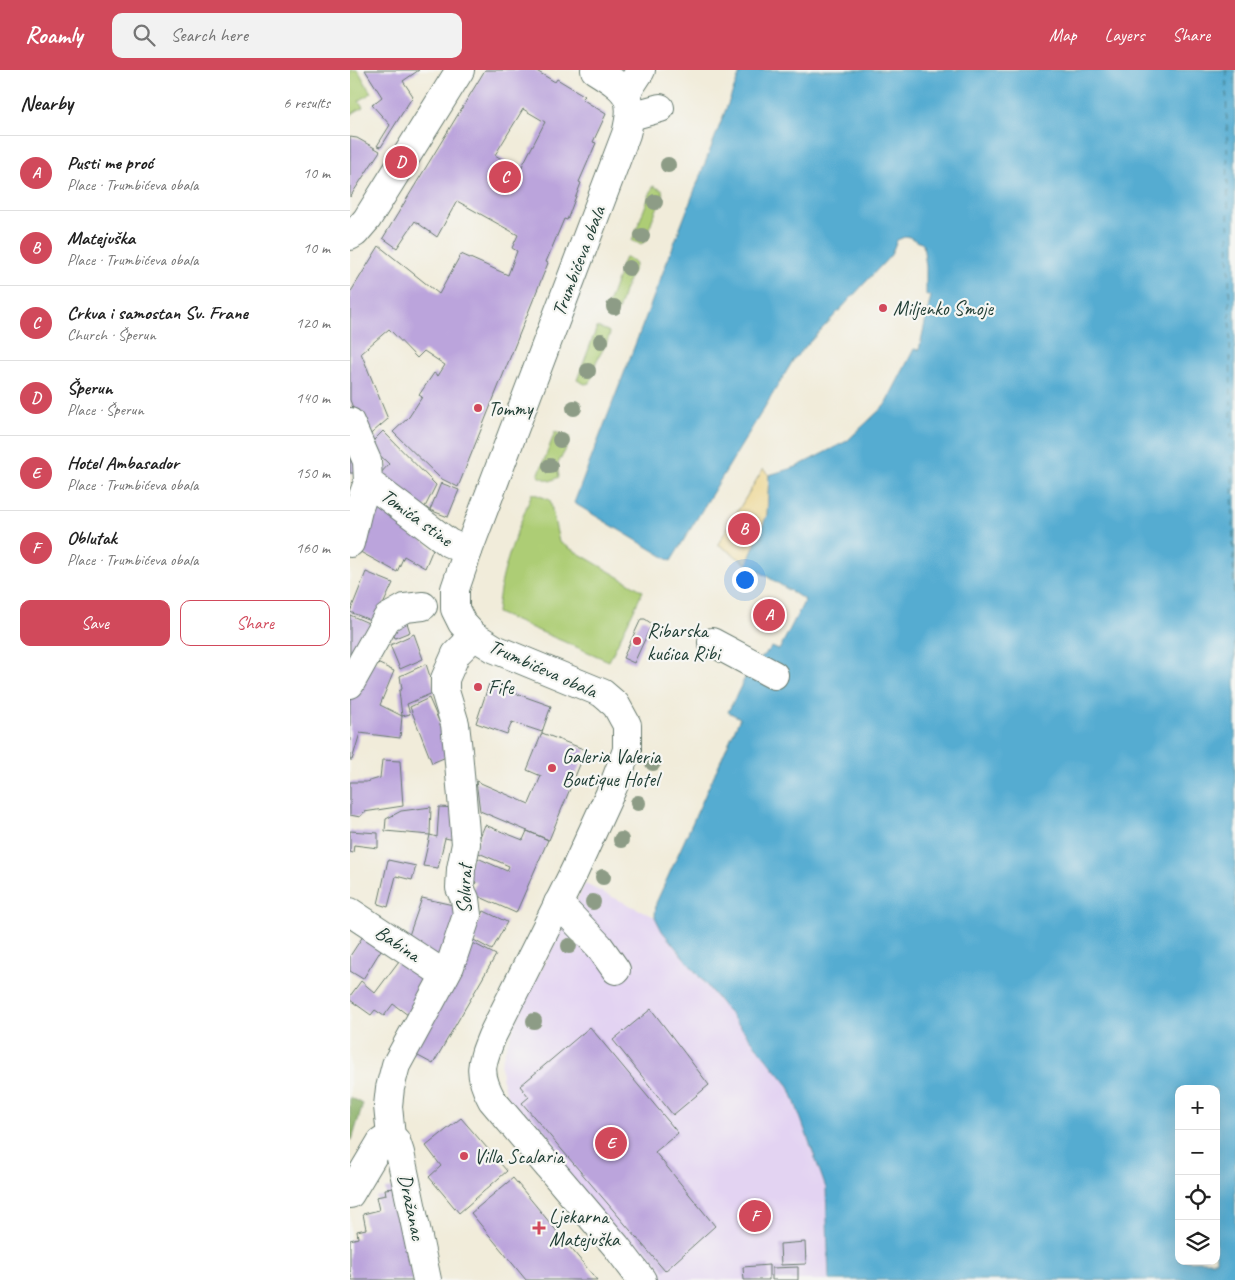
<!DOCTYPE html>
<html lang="en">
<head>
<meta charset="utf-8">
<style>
	body { margin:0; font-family:Caveat,sans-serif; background:#f2f2f2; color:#222 }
	.controls { position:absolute; right:15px; bottom:15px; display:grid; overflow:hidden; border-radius:10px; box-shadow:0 5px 20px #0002 }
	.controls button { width:45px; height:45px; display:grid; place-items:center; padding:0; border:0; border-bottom:1px solid #e0e0e0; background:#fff; color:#222; font:25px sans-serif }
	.you { position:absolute; left:394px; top:509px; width:18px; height:18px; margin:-12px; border:4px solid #fff; border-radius:50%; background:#1a73e8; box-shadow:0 0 0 8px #1a73e833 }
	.badge { display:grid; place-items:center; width:32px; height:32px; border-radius:50%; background:#d1495b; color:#fff; font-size:16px; font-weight:700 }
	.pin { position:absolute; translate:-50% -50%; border:2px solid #fff; box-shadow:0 1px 5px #0006 }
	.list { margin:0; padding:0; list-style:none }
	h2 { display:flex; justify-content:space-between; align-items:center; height:65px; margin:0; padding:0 20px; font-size:21px }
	h2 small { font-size:16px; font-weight:400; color:#767676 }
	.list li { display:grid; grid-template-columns:32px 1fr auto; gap:15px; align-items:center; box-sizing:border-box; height:75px; padding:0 20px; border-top:1px solid #e0e0e0 }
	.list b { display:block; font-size:19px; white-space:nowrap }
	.list p { margin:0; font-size:16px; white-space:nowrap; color:#767676 }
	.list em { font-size:16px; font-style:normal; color:#767676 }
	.actions { display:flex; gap:10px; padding:15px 20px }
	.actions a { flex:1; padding:11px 0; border:1px solid #d1495b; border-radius:10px; text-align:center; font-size:18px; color:#d1495b }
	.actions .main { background:#d1495b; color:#fff }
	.icon { flex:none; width:28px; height:28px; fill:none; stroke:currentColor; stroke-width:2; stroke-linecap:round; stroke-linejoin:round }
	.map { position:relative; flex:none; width:885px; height:1210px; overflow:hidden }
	header { display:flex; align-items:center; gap:30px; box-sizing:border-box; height:70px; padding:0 25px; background:#d1495b; color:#fff }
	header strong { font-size:24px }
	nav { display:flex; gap:28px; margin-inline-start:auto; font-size:18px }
	.search { width:350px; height:45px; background:#f2f2f2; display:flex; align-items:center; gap:12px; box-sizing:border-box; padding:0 18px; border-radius:10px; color:#767676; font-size:19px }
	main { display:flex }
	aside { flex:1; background:#fff }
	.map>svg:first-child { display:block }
	.built { fill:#e3d3f2 }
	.green { fill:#adcd75; stroke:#668554 }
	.forest { fill:#8ab066; stroke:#54764d }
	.sand { fill:#eeda9e; stroke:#868c69 }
	.water { fill:#55acd1; stroke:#3a7482; fill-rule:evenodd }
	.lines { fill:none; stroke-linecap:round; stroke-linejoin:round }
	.ferry { stroke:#2f5e63; stroke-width:1; stroke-dasharray:6 5; stroke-linecap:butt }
	.building { fill:#bba4dc; fill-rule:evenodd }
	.minor-casing { stroke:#687a6e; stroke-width:30 }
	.minor { stroke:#fff; stroke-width:28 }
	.tree { fill:#8d9c86 }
	.poi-dot { fill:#d1495b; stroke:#f6f6f2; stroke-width:2 }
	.labels { text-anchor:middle; stroke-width:4.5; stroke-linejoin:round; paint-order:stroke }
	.street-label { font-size:20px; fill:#1f3d34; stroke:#f6f6f2 }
	.poi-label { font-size:20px; fill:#1f3d34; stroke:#f6f6f2; text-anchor:start }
</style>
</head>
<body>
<header>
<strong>Roamly</strong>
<div class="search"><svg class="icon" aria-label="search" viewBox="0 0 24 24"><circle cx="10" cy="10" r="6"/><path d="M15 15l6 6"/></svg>Search here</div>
<nav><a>Map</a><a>Layers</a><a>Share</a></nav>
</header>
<main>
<aside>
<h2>Nearby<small>6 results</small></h2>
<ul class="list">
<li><span class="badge">A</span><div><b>Pusti me proć</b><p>Place · Trumbićeva obala</p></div><em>10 m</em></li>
<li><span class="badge">B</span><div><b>Matejuška</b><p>Place · Trumbićeva obala</p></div><em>10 m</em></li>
<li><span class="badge">C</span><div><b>Crkva i samostan Sv. Frane</b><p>Church · Šperun</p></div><em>120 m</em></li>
<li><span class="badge">D</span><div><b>Šperun</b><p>Place · Šperun</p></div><em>140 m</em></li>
<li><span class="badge">E</span><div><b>Hotel Ambasador</b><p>Place · Trumbićeva obala</p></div><em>150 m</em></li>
<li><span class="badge">F</span><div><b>Oblutak</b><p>Place · Trumbićeva obala</p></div><em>160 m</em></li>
</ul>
<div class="actions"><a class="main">Save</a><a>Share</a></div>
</aside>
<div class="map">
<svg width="885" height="1210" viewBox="0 0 885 1210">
	<rect width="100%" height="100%" fill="#f6f6f2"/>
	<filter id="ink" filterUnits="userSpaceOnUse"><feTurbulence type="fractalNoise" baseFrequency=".02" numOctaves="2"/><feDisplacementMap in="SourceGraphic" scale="10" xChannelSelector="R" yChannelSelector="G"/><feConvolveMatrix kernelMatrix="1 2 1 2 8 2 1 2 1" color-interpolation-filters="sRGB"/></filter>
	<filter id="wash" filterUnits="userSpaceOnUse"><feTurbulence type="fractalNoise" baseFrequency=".0096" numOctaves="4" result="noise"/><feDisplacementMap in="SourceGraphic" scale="20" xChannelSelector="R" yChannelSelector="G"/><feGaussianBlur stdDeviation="1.12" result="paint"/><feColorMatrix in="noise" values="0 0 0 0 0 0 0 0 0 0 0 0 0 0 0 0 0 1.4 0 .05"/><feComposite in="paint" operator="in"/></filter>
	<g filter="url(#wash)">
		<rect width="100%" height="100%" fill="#f1ecda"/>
		<path class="built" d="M235 814 305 847 312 861 439 1016 476 1118 479 1210H305L161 1034 153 1015 151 994 157 974 173 935Z"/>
		<g class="green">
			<path d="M0 0H8L21 23 9 31 13 37 0 45Z"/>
			<path d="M303 116 312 120 313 125 302 150 297 170 291 174 282 171Z"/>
			<path d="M275 187 284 191 285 196 274 221 268 242 263 245 255 242Z"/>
			<path d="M247 257 258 261 260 264 256 274 246 292 240 313 235 314 227 310Z"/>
			<path d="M205 362 220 367 215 381 207 395 209 407 200 411 188 406Z"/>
			<path d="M182 423 200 430 209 472 293 521 259 591 147 543C150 501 167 462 182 423Z"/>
		</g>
		<path class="forest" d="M0 1027 13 1034 2 1070 0 1069Z"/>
		<path class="sand" d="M413 399 419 405 417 445 397 494 368 474Z"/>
		<path class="water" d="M391 0H885V1210H479L476 1118 439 1016 312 861 305 847 306 833 390 648 378 642 398 602 422 577 429 580 455 530 397 494 417 445 419 405 446 397 497 371 535 335 564 279 569 280 581 226 576 225V197L573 174 557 166 547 170 541 185 444 289 321 491 224 433ZM829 1019H866V1191H829Z"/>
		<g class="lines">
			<path class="ferry" d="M876 0 885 593"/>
		</g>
		<g id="blocks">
			<g class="building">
				<path d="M15 0H69L53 11 63 26 31 77 27 76 40 55 22 35 32 27Z"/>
				<path d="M135 0H185L205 12 207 9 235 26 232 29 256 44 243 72 246 73 229 112 231 113 217 150 214 149 196 192 198 193 188 218 108 417 90 408 43 362 59 347 72 327 69 325 84 303 88 306 95 295 74 281 67 288 39 259 11 283 38 349 15 369 0 330V223L29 176 89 224 111 184 158 205 167 181 162 178 168 165 107 131 87 167 65 151 47 178 33 168ZM173 39 195 52 170 100 145 85Z"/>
				<path d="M0 67 7 68 30 81 0 127Z"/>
				<path d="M33 361 86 415 72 443 29 405 39 394 19 375Z"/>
				<path d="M0 386 7 387 6 403H0Z"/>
				<path d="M91 413 109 420 98 447 80 440Z"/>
				<path d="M18 425 83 479 75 498 54 486 47 502 3 478Z"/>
				<path d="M16 502 43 513 25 552 0 542Z"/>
				<path d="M0 545 23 555 7 587 0 584Z"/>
				<path d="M55 547 60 562 45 568 39 553Z"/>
				<path d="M291 549H295L302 554 284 593 273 588Z"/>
				<path d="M64 564 73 589 50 599 40 575Z"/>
				<path d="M19 589 44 601 30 635 52 646 50 668 10 663 2 690H0V628Z"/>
				<path d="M76 594 85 622 57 634 60 644 52 646 49 621 52 619 50 606Z"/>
				<path d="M139 614 201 636 192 662 162 652 157 664 126 653Z"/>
				<path d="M79 628 103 684 82 693 60 637Z"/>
				<path d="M192 663 236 680 199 770 130 741 126 711 179 734 191 706 177 700Z"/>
				<path d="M32 690 50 691 53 736 14 742 10 747 0 745V712H16L30 708Z"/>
				<path d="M81 737 80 765 87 767 89 737 108 738 109 771 95 768 88 798 73 796 80 765 35 761 36 749 51 741Z"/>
				<path d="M135 755 173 770 177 761 198 770 166 843 121 823 126 812 114 807 123 786 157 801 159 796 124 781Z"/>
				<path d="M0 761 28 763V778L4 775 3 783 0 782Z"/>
				<path d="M38 790 66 796 62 810 46 806 38 837 28 834Z"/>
				<path d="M72 828 112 837 96 892 56 874Z"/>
				<path d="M134 841 157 852 142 880 120 868Z"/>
				<path d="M17 860 36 872 13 909 0 901V886Z"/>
				<path d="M119 871 146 885 83 994 57 980Z"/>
				<path d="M55 883 89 908 62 948 43 934 34 946 25 940 21 945 0 930V926L11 911 25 923Z"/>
				<path d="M301 939 359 1015 323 1045 263 970Z"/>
				<path d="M240 957 328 1063 305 1082 365 1156 315 1201 172 1033 179 1027 170 1016Z"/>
				<path d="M111 1048 157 1101 109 1143 79 1107 91 1096 76 1076Z"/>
				<path d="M163 1108 247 1210H176L121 1143Z"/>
				<path d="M44 1118 63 1210H2L0 1200V1170L8 1168 7 1161 16 1159 13 1144 29 1140 26 1127 36 1125 35 1119Z"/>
				<path d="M455 1172 456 1194 431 1195 430 1174Z"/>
				<path d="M419 1195V1210H394L393 1197Z"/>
				<path d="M448 1197V1210H422V1198Z"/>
			</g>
		</g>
	</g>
	<g filter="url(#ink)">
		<use href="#blocks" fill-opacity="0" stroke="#687a6e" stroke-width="1"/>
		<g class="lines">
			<defs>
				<g id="minor">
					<path d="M245 0C277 20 286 26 276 64L118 481 105 519V539L112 553 124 566 145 579 252 623 266 635 277 655V680L263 717 224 802 142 966C131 993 127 1003 142 1030L266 1176 292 1210"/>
					<path d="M276 23 291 0"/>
					<path d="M281 46 310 38"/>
					<path d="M0 166 5 163 17 149 110 0"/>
					<path d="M0 352 17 391 18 412 8 440 0 473"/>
					<path d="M18 412 99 473 118 481"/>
					<path d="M362 572 424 605"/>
					<path d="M0 614 37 548 55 538 73 536"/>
					<path d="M208 833 249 876 266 900"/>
					<path d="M0 842 95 905"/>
					<path d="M41 1067 38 1036 40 1018 46 995 100 896 117 845 115 829 110 818 111 799 116 774 108 681 105 654 95 621V609L106 584 124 566"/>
					<path d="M41 1067 46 1071 50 1083 77 1210"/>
					<path d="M0 1124 31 1072 41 1067"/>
				</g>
			</defs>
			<use href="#minor" class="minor-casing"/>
			<use href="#minor" class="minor"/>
		</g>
		<g class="tree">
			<circle cx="318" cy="95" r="8"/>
			<circle cx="305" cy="132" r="8"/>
			<circle cx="292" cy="166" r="8"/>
			<circle cx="279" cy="198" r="8"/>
			<circle cx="264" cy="237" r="8"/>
			<circle cx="251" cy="271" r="8"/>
			<circle cx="238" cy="301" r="8"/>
			<circle cx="224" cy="338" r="8"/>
			<circle cx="210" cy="370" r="8"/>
			<circle cx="200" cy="396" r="8"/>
			<circle cx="303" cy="693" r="8"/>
			<circle cx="288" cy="733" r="8"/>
			<circle cx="271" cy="770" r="8"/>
			<circle cx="253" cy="807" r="8"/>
			<circle cx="243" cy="832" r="8"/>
			<circle cx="219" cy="876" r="8"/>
			<circle cx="184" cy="951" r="8"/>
		</g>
	</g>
	<g class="poi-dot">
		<circle cx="533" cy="238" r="5"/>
		<circle cx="128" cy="338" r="5"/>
		<circle cx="287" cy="571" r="5"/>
		<circle cx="128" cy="617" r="5"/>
		<circle cx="202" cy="698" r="5"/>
		<circle cx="114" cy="1086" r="5"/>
		<path d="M186.5 1150.5h5v5h5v5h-5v5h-5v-5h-5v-5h5z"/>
	</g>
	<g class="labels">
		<g class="street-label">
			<text transform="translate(228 191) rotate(-69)" y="7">Trumbićeva obala</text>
			<text transform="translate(67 447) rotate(36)" y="7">Tomića stine</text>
			<text transform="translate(193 598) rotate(24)" y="7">Trumbićeva obala</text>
			<text transform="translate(114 819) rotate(-90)" y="7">Solurat</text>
			<text transform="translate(48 873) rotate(34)" y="7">Babina</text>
			<text transform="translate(62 1137) rotate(78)" y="7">Dražanac</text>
		</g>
		<g class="poi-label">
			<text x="543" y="245">Miljenko Smoje</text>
			<text x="138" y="345">Tommy</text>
			<text x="297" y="567">Ribarska<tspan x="297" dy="23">kućica Ribi</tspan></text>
			<text x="138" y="624">Fife</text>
			<text x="212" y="693">Galeria Valeria<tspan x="212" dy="23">Boutique Hotel</tspan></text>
			<text x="124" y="1093">Villa Scalaria</text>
			<text x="199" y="1153">Ljekarna<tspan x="199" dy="23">Matejuška</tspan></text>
		</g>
	</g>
</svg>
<div class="controls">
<button>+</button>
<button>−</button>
<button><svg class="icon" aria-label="locate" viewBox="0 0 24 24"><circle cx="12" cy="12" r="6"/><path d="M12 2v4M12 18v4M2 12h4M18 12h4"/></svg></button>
<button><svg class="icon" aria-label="layers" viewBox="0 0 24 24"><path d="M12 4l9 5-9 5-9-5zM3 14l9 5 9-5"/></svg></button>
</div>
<div class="you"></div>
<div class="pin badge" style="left:419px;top:545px">A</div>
<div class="pin badge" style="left:394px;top:459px">B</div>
<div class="pin badge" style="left:155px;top:107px">C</div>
<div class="pin badge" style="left:51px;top:92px">D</div>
<div class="pin badge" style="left:261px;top:1073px">E</div>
<div class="pin badge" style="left:405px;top:1146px">F</div>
</div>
</main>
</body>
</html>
